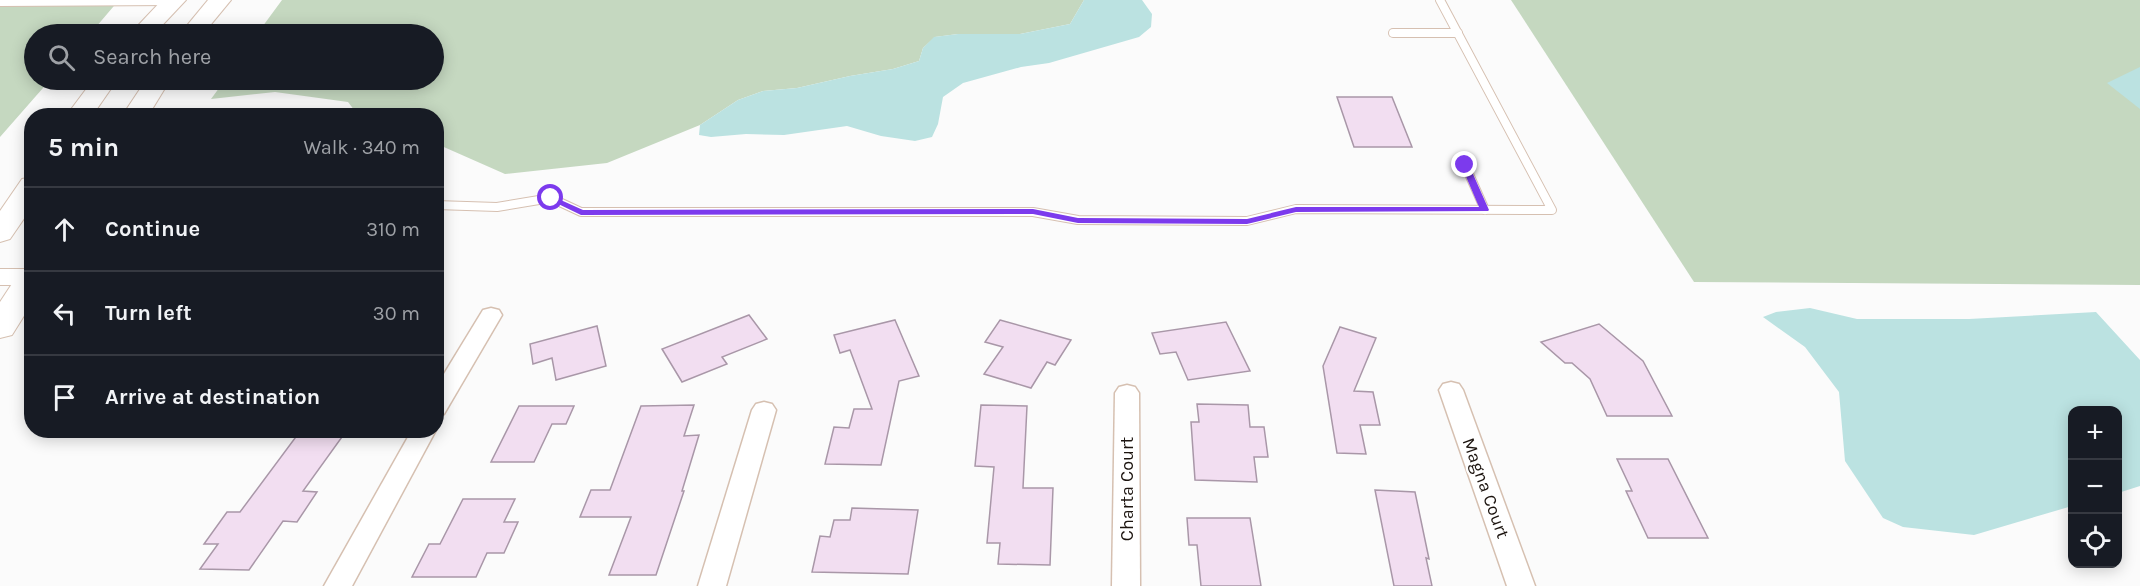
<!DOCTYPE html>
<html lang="en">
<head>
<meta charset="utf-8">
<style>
	body { margin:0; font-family:Karla,sans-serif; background:#242831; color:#f1f3f6 }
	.controls { position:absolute; right:18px; bottom:18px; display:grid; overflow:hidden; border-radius:12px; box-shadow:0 3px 15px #0003 }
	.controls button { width:54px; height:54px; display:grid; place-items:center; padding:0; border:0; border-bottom:2px solid #363941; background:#171b24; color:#f1f3f6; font:30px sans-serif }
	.stop { position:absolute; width:18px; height:18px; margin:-14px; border:4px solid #7c3aed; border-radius:50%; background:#fff }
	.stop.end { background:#7c3aed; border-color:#fff; box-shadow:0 2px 6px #0008 }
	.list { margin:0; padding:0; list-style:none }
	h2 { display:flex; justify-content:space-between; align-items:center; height:78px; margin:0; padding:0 24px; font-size:26px }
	h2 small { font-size:20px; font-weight:400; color:#9ea1a6 }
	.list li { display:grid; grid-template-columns:39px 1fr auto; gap:18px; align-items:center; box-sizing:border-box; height:84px; padding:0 24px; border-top:2px solid #363941 }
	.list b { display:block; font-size:22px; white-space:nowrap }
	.list em { font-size:20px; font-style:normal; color:#9ea1a6 }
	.icon { flex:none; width:33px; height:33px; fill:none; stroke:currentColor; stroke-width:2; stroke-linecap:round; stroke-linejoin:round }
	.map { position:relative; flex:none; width:2140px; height:586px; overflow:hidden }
	.search { position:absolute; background:#171b24; box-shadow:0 3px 15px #0003; left:24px; top:24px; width:420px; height:66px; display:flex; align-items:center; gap:15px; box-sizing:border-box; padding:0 21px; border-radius:33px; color:#9ea1a6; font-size:22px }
	.panel { position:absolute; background:#171b24; box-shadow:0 3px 15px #0003; left:24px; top:108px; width:420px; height:330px; border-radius:24px }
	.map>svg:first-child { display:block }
	.green { fill:#c5d8c0 }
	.water { fill:#bbe2e1 }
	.building { fill:#f2def1; stroke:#a997a8; stroke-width:1.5 }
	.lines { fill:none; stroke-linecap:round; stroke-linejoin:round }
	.service-casing { stroke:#d6c0b1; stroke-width:10 }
	.minor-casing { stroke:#d6c0b1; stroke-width:3 }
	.tertiary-casing { stroke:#d6c0b1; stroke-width:2 }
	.primary-casing { stroke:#d6c0b1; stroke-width:2 }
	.service { stroke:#fff; stroke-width:8 }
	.minor { fill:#fff; fill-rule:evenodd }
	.tertiary { fill:#fff; fill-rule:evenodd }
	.primary { fill:#fff; fill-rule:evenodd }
	.route { fill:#7c3aed }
	.labels { text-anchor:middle; stroke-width:4.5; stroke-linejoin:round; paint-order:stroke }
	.street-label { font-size:18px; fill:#1c140f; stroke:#fff }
</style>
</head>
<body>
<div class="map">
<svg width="2140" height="586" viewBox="0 0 2140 586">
	<rect width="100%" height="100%" fill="#fbfbfb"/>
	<g class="green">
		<path d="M0 0H119L90 34H34V80H50L0 137Z"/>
		<path d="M282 0H1084L1070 24 1020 34H958L935 37 923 48 919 61 893 69 850 76 797 88 763 91 738 100 700 125 607 163 505 174 437 144 436 116 358 115 348 102 275 92 211 99 225 80H434V34H257Z"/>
		<path d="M1511 0H2140V285L1694 282Z"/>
	</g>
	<g class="water">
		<path d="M1084 0H1142L1152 14 1151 27 1139 37 1049 63 1021 67 963 83 943 97 938 124 932 137 915 141 881 136 847 126 784 135 746 134 711 137 699 135 700 125 738 100 763 91 797 88 850 76 893 69 919 61 923 48 934 37 958 34H1020L1070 24Z"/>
		<path d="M2140 67V109L2107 83Z"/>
		<path d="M1810 308 1857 319H1969L2096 312 2140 360V486L2118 493V410H2072V506L1974 535 1903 527 1883 518 1845 461 1839 392 1805 347 1763 317 1776 312Z"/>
	</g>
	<g class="building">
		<path d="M1337 97H1392L1412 147H1354Z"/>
		<path d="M749 315 767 339 722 357 727 364 682 382 662 349Z"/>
		<path d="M895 320 919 376 899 381 881 465 825 464 834 427 849 428 854 409H872L850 350 840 353 834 335Z"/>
		<path d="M1000 320 1071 340 1055 365 1047 362 1031 388 984 374 1003 347 985 342Z"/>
		<path d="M1226 322 1250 371 1188 380 1176 352 1160 354 1152 333Z"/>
		<path d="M1599 324 1643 361 1672 416H1607L1590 379 1572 363H1565L1541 342Z"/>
		<path d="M597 326 606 366 556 380 552 358 533 364 530 344Z"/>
		<path d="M1340 327 1376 338 1354 391 1373 392 1380 425H1360L1366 454 1337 453 1323 366Z"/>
		<path d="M1197 404 1248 405 1250 427H1264L1268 457H1254L1257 482 1195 480 1191 422H1199Z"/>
		<path d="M694 405 684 436 699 435 682 491H684L656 575H609L631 517H580L591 490H610L641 406Z"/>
		<path d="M981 405 1027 406 1023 488H1053L1050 565 998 564 1000 543H987L994 467 975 466Z"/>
		<path d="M519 406H574L566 424H552L534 462H491Z"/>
		<path d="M301 430H347L303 491 317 492 297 522 283 521 249 570 200 569 218 544H204L227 512H240Z"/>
		<path d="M1617 459H1668L1708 538H1648L1626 491H1632Z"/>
		<path d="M1375 490 1415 492 1429 559 1426 558 1432 586H1394Z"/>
		<path d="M463 499H515L504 522H518L504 553H487L476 577H412L429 544H440Z"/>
		<path d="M852 508 918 510 908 574 812 572 820 536 830 537 834 520H850Z"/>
		<path d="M1187 518H1250L1261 586H1201L1197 545H1189Z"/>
	</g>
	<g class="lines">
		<defs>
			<g id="service">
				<path d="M0 2 174 1"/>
				<path d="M1393 33H1458"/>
				<path d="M210 116 253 113 264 116"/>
				<path d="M1465 165 1485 210"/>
				<path d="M436 205 497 207 551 198 581 212H1033L1078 220 1247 221 1296 209 1552 210 1440 0"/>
			</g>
			<g id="minor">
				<path d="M491 308 499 310 502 315 444 414 436 416V387L483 310Z"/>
				<path d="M1451 382 1459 384 1463 390 1535 586H1507L1439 390 1443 384Z"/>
				<path d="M1127 385 1135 387 1139 393 1140 586H1112L1115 393 1119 387Z"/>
				<path d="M764 402 772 404 776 410 726 586H698L752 410 756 404Z"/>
				<path d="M412 430H436L352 586H324Z"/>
			</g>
			<rect id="tertiary" x="0" y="269" width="32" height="16"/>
			<g id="primary">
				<path d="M162 0H186L154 34H130Z"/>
				<path d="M208 0H231L203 34H180Z"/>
				<path d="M93 80H117L92 116H66Z"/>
				<path d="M146 80H170L148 116H122Z"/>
				<path d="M32 177V207L10 239 0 242V211L22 179Z"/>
				<path d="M32 267V303L12 335 0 338V302L21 270Z"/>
			</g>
		</defs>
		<use href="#service" class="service-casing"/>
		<use href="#minor" class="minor-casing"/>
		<use href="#tertiary" class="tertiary-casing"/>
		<use href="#primary" class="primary-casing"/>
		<use href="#service" class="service"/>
		<use href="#minor" class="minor"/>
		<use href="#tertiary" class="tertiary"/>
		<use href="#primary" class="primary"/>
	</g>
	<path class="route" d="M1465 162 1469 165 1489 210 1488 211 1296 212 1247 224 1078 223 1033 214 581 215 546 198 554 197 583 210 1033 209 1078 218 1247 219 1296 207H1479L1461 165Z"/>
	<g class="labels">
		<g class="street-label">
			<text transform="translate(1486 488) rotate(70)" y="6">Magna Court</text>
			<text transform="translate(1127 489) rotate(-90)" y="6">Charta Court</text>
		</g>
	</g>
</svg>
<div class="controls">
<button>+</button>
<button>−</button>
<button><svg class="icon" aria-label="locate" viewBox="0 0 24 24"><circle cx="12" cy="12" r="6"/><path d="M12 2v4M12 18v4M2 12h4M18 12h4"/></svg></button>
</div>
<div class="stop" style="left:551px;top:198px"></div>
<div class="stop end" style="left:1465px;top:165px"></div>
<div class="search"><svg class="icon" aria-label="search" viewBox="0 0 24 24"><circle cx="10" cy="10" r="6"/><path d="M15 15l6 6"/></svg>Search here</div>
<section class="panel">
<h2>5 min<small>Walk · 340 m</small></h2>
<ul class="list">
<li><svg class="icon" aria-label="ahead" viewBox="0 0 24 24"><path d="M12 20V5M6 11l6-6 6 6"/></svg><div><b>Continue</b></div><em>310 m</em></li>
<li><svg class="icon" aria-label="left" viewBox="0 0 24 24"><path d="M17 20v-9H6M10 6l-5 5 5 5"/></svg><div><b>Turn left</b></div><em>30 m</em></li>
<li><svg class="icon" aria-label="arrive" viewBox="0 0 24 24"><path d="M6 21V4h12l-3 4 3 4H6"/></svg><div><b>Arrive at destination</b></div></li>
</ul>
</section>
</div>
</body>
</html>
